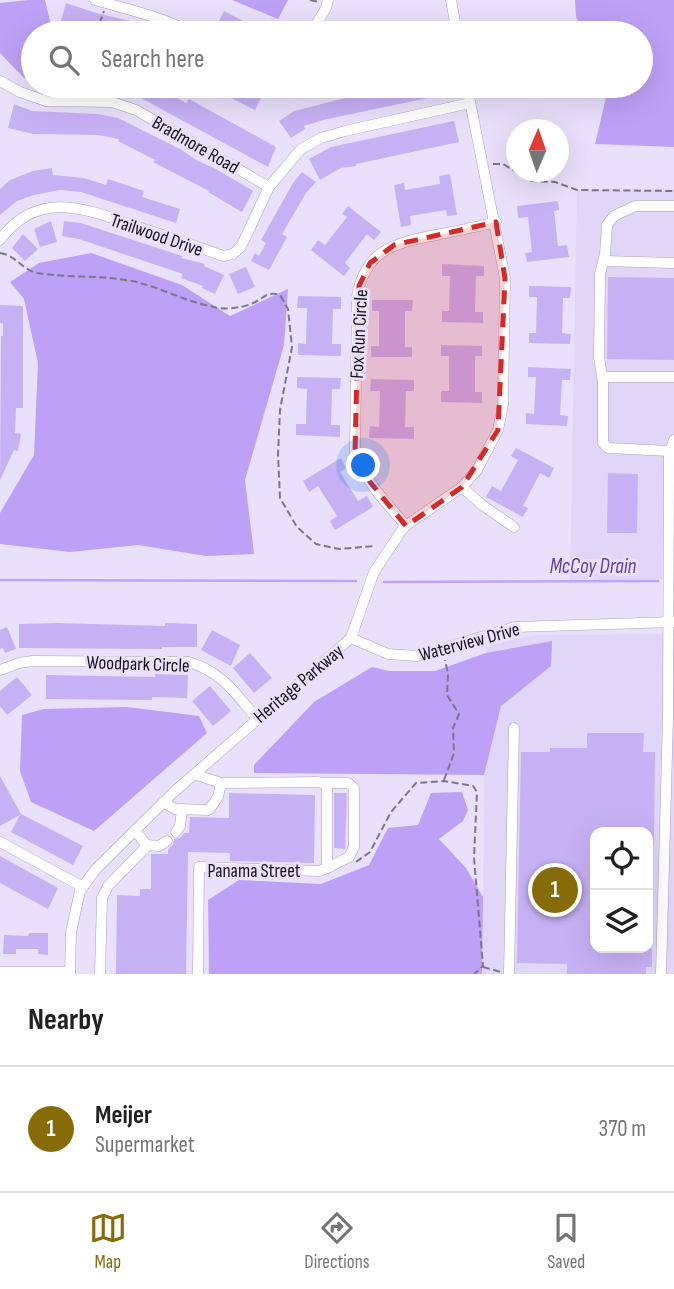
<!DOCTYPE html>
<html lang="en">
<head>
<meta charset="utf-8">
<style>
	body { margin:0; font-family:"Sofia Sans Condensed",sans-serif; background:#f2f2f2; color:#202124 }
	.controls { position:absolute; right:21px; bottom:21px; display:grid; overflow:hidden; border-radius:14px; box-shadow:0 7px 28px #0002 }
	.controls button { width:63px; height:63px; display:grid; place-items:center; padding:0; border:0; border-bottom:2px solid #e0e0e0; background:#fff; color:#202124; font:35px sans-serif }
	.compass { position:absolute; left:506px; top:119px; width:63px; height:63px; border-radius:50%; background:#fff; box-shadow:0 7px 28px #0002; rotate:2deg }
	.you { position:absolute; left:364px; top:466px; width:24px; height:24px; margin:-18px; border:5px solid #fff; border-radius:50%; background:#1a73e8; box-shadow:0 0 0 10px #1a73e833 }
	.badge { display:grid; place-items:center; width:46px; height:46px; border-radius:50%; background:#886b09; color:#fff; font-size:23px; font-weight:700 }
	.pin { position:absolute; translate:-50% -50%; border:4px solid #fff; box-shadow:0 2px 7px #0006 }
	.list { margin:0; padding:0; list-style:none }
	h2 { display:flex; justify-content:space-between; align-items:center; height:91px; margin:0; padding:0 28px; font-size:30px }
	h2 small { font-size:23px; font-weight:400; color:#757577 }
	.list li { display:grid; grid-template-columns:46px 1fr auto; gap:21px; align-items:center; box-sizing:border-box; height:126px; padding:0 28px; border-top:2px solid #e0e0e0 }
	.list b { display:block; font-size:26px; white-space:nowrap }
	.list p { margin:0; font-size:23px; white-space:nowrap; color:#757577 }
	.list em { font-size:23px; font-style:normal; color:#757577 }
	.icon { flex:none; width:38px; height:38px; fill:none; stroke:currentColor; stroke-width:2; stroke-linecap:round; stroke-linejoin:round }
	.map { position:relative; flex:none; width:674px; height:974px; overflow:hidden }
	.search { position:absolute; background:#fff; box-shadow:0 7px 28px #0002; left:21px; right:21px; top:21px; height:77px; display:flex; align-items:center; gap:18px; box-sizing:border-box; padding:0 24px; border-radius:38px; color:#757577; font-size:26px }
	.sheet { height:217px; background:#fff }
	nav { display:flex; justify-content:space-around; align-items:center; box-sizing:border-box; height:98px; border-top:2px solid #e0e0e0; background:#fff; font-size:19px; color:#757577 }
	nav a { display:grid; justify-items:center; gap:4px }
	nav .on { color:#886b09 }
	.map>svg:first-child { display:block }
	.built { fill:#e0d6f7; fill-rule:evenodd }
	.forest { fill:#bda1f6 }
	.lines { fill:none; stroke-linecap:round; stroke-linejoin:round }
	.stream { stroke:#bfa3f8; stroke-width:2.5 }
	.building { fill:#c7b1f5 }
	.minor-casing { stroke:#a9a2ba; stroke-width:11 }
	.path { stroke:#7c7788; stroke-width:2; stroke-dasharray:7 3.5; stroke-linecap:butt }
	.minor { stroke:#fff; stroke-width:10 }
	.marked { fill:#d62828; fill-opacity:0.2; stroke:#d62828; stroke-width:5; stroke-dasharray:14 9; stroke-linejoin:round }
	.labels { text-anchor:middle; stroke-width:6; stroke-linejoin:round; paint-order:stroke }
	.street-label { font-size:19px; fill:#16131c; stroke:#e9e1fb }
	.water-label { font-size:21px; font-style:italic; fill:#653e9f; stroke:#e9e1fb }
</style>
</head>
<body>
<div class="map">
<svg width="674" height="974" viewBox="0 0 674 974">
	<rect width="100%" height="100%" fill="#e9e1fb"/>
	<g class="built">
		<path d="M674 189V579L570 581 577 190Z"/>
		<path d="M674 634V974H482L486 648 500 642 536 635ZM595 832H648V948H595Z"/>
	</g>
	<g class="forest">
		<path d="M29 0H45L50 21 49 33H33V73L24 78 0 53V3Z"/>
		<path d="M232 0H288L278 19Z"/>
		<path d="M575 0H674V147L595 144 608 89 606 86H641V33H583L576 17Z"/>
		<path d="M91 253 182 285 230 316 288 289 284 345 245 480 254 554 206 556 138 545 70 552 0 544V513L34 455 38 363 24 299 10 282 39 263Z"/>
		<path d="M552 641 551 666 501 706 484 775 254 773V765L314 702 372 667 389 671H435L486 653Z"/>
		<path d="M127 707 199 716 207 733 94 831 31 802 20 771 22 715 44 709Z"/>
		<path d="M462 792 468 810 463 821 439 839 466 868 483 897 482 974H209L208 900 239 880 321 884 369 865 388 828 418 825 431 793Z"/>
	</g>
	<g class="lines">
		<g class="stream">
			<path d="M0 580 356 581"/>
			<path d="M384 582 658 581"/>
		</g>
	</g>
	<g class="building">
		<path d="M66 3 96 13 135 22 163 33H90L60 24Z"/>
		<path d="M224 11 253 26 252 28 263 33H218L214 31Z"/>
		<path d="M114 86H167L165 91 186 103 189 99 276 147 268 167 141 98 142 96Z"/>
		<path d="M214 86H256L265 90 255 110 227 96 228 93Z"/>
		<path d="M385 86H446L447 94 323 120 304 126 305 129 291 138 279 121 294 111 345 98 344 93Z"/>
		<path d="M14 104 32 111 98 114 118 118 180 149 198 161 216 169 253 191 242 212 208 192 209 191 153 162 155 160 118 141 119 139 98 135 33 134 8 128Z"/>
		<path d="M454 121 459 142 356 164V166L341 168 320 180 309 159 331 147Z"/>
		<path d="M52 168 53 175 84 178 106 185 108 179 144 191 142 197 180 209 176 223 81 192 60 190 34 195 17 201 0 215V189L10 180 33 171Z"/>
		<path d="M302 172 316 182 306 193 282 234 287 237 269 270 251 261 255 253 259 256 266 243 261 240 293 183Z"/>
		<path d="M450 174 457 215 447 216 446 210 410 216 411 225 401 227 394 185 404 183 405 190 440 184 439 176Z"/>
		<path d="M558 201 559 210 554 211 558 246 567 245 569 257 527 262 525 253 532 252 528 217 518 218 517 206Z"/>
		<path d="M348 206 381 232 374 240 367 234 345 263 350 268 344 276 311 250 318 240 325 245 347 217 342 214Z"/>
		<path d="M51 221 57 242 40 247 34 229Z"/>
		<path d="M64 221 81 223 182 256 181 258 205 264 204 266 224 275 215 294 202 288 203 286 181 278 183 274 79 239 62 236Z"/>
		<path d="M23 234 38 249 25 261 12 248Z"/>
		<path d="M442 264 484 266V276H476L475 312H483V323L442 322V311H449L450 276H442Z"/>
		<path d="M246 267 255 287 238 294 229 274Z"/>
		<path d="M608 277 674 278V360L607 359Z"/>
		<path d="M529 286 571 287 570 298H563L562 333 571 334 570 344 529 343V333H536L537 297H529Z"/>
		<path d="M298 296 341 297V309H333L332 344H341V356L298 355V343L306 344 307 308H297Z"/>
		<path d="M372 300H413L412 311H405V347H412V357H371V346H379V311H372Z"/>
		<path d="M0 305 23 306V408H16L15 433 21 434 18 451 14 450 0 480 1 336H3V323H0Z"/>
		<path d="M441 345 482 346V356H475V392H482V403L441 402V391H449V356H441Z"/>
		<path d="M528 367 571 369 570 380H562L560 415 568 416 567 426 526 424V413L534 414 536 377H528Z"/>
		<path d="M297 377 341 378 340 389H332L331 425H340V437L296 435V424H306L307 389 297 388Z"/>
		<path d="M371 379 414 380V391H406L405 427H414V439L369 438 370 426 379 427 380 391H370Z"/>
		<path d="M516 448 554 468 549 478 540 473 523 506 528 508 523 517 486 497 492 486 501 491 518 460 511 456Z"/>
		<path d="M341 458 346 468 340 472 358 501 367 496 373 507 335 530 330 521 337 516 318 486 309 492 303 481Z"/>
		<path d="M608 473 638 474 637 533H607Z"/>
		<path d="M57 623 165 626V623L197 624V647H162V649L19 648V624Z"/>
		<path d="M7 627 16 649 5 653 3 648 0 649V630Z"/>
		<path d="M212 630 240 645 231 666 201 650Z"/>
		<path d="M250 653 272 678 254 693 233 668Z"/>
		<path d="M155 674 188 675 187 698 152 697V700L46 699V675L155 677Z"/>
		<path d="M17 677 32 695 7 715 0 706V691Z"/>
		<path d="M210 686 231 711 213 726 192 701Z"/>
		<path d="M587 733H644L643 752H655L654 845H648V832H595V948H652V967H646V974H567V964L517 963 521 752H550V748H587Z"/>
		<path d="M0 776 21 814 83 846 73 865 11 832 20 815 0 826Z"/>
		<path d="M229 793 315 795 314 863 230 861V853L188 852 186 974H116L117 895 140 896V889H151V854H168V849L173 845 174 839 180 838 184 833H189L190 817 229 818Z"/>
		<path d="M334 793H347L345 849 334 848Z"/>
		<path d="M0 856 58 888 48 909 0 883Z"/>
		<path d="M29 933H48V955L38 954V949H16V954H3L4 935 28 936Z"/>
	</g>
	<g class="lines">
		<defs>
			<g id="minor">
				<path d="M95 0C129 10 161 16 192 33"/>
				<path d="M451 0 457 33"/>
				<path d="M311 33 326 8 328 0"/>
				<path d="M0 81 20 92 46 101 112 102 136 110 269 187"/>
				<path d="M0 240C39 186 91 211 141 228 169 237 196 246 223 256L233 254 241 247 269 187 301 149 321 138 345 131 470 103"/>
				<path d="M604 261 674 263"/>
				<path d="M603 377H674"/>
				<path d="M670 451 608 448 603 443V383L599 357 600 274 605 254 607 225 614 216 635 206H674"/>
				<path d="M462 487 482 505 514 527"/>
				<path d="M406 526C387 503 364 481 355 452L357 297C365 250 394 243 436 235 456 231 476 227 496 222"/>
				<path d="M351 638 388 654 417 656 515 627 674 622"/>
				<path d="M0 670 19 663 32 661 189 662C223 673 234 692 256 717"/>
				<path d="M194 774 221 783 317 782 323 783 327 788V868L319 871 199 867 198 974"/>
				<path d="M323 783H348L354 788V847L349 857 327 868"/>
				<path d="M163 802 175 809 209 810 218 797 221 783"/>
				<path d="M176 832 180 826 182 809"/>
				<path d="M0 842 83 887"/>
				<path d="M147 845 159 846 167 841"/>
				<path d="M0 972H70"/>
				<path d="M70 974 71 932 80 891 95 870 175 791 351 638 374 572 404 527 462 487 477 470 498 430 503 405 505 278 467 86"/>
				<path d="M100 974 102 898 108 886 147 846 135 830"/>
				<path d="M509 974 514 728"/>
				<path d="M661 974 668 717 669 453 674 440"/>
			</g>
		</defs>
		<use href="#minor" class="minor-casing"/>
		<g class="path">
			<path d="M310 0 319 2"/>
			<path d="M96 33 104 11"/>
			<path d="M493 164H503L531 181 555 182 577 190 674 191"/>
			<path d="M0 253C16 255 22 270 37 273 69 278 100 275 132 281 160 287 186 302 214 307 225 310 240 308 251 304 262 300 267 290 280 295L288 309 292 347 280 410 278 455 280 498 297 527 316 544 339 549 374 546"/>
			<path d="M444 780 454 753 453 728 459 714 447 695 448 674 445 660"/>
			<path d="M356 862 370 852 391 812 416 783 444 781 473 786 477 792 474 858 483 966 474 974"/>
			<path d="M483 967 501 972"/>
		</g>
		<use href="#minor" class="minor"/>
	</g>
	<path class="marked" d="M496 222 505 278 498 430 462 487 406 526 370 482 355 452 359 286 370 263 394 245Z"/>
	<g class="labels">
		<g class="street-label">
			<text transform="translate(196 144) rotate(30)" y="7">Bradmore Road</text>
			<text transform="translate(157 234) rotate(19)" y="7">Trailwood Drive</text>
			<text transform="translate(358 334) rotate(-87)" y="7">Fox Run Circle</text>
			<text transform="translate(469 641) rotate(-15)" y="7">Waterview Drive</text>
			<text transform="translate(138 663) rotate(2)" y="7">Woodpark Circle</text>
			<text transform="translate(298 683) rotate(-40)" y="7">Heritage Parkway</text>
			<text x="254" y="877">Panama Street</text>
		</g>
		<g class="water-label">
			<text x="593" y="573">McCoy Drain</text>
		</g>
	</g>
</svg>
<div class="controls">
<button><svg class="icon" aria-label="locate" viewBox="0 0 24 24"><circle cx="12" cy="12" r="6"/><path d="M12 2v4M12 18v4M2 12h4M18 12h4"/></svg></button>
<button><svg class="icon" aria-label="layers" viewBox="0 0 24 24"><path d="M12 4l9 5-9 5-9-5zM3 14l9 5 9-5"/></svg></button>
</div>
<svg class="compass" viewBox="-18 -18 36 36"><path d="M0-13l5 13h-10z" fill="#e53935"/><path d="M0 13l5-13h-10z" fill="#757577"/></svg>
<div class="you"></div>
<div class="pin badge" style="left:555px;top:890px">1</div>
<div class="search"><svg class="icon" aria-label="search" viewBox="0 0 24 24"><circle cx="10" cy="10" r="6"/><path d="M15 15l6 6"/></svg>Search here</div>
</div>
<section class="sheet">
<h2>Nearby<small></small></h2>
<ul class="list">
<li><span class="badge">1</span><div><b>Meijer</b><p>Supermarket</p></div><em>370 m</em></li>
</ul>
</section>
<nav>
<a class="on"><svg class="icon" aria-label="map" viewBox="0 0 24 24"><path d="M3 6l6-2 6 2 6-2v14l-6 2-6-2-6 2zM9 4v14M15 6v14"/></svg>Map</a>
<a><svg class="icon" aria-label="directions" viewBox="0 0 24 24"><path d="M12 3l9 9-9 9-9-9zM9 14v-3h6M13 9l2 2-2 2"/></svg>Directions</a>
<a><svg class="icon" aria-label="saved" viewBox="0 0 24 24"><path d="M7 4h10v16l-5-4-5 4z"/></svg>Saved</a>
</nav>
</body>
</html>
